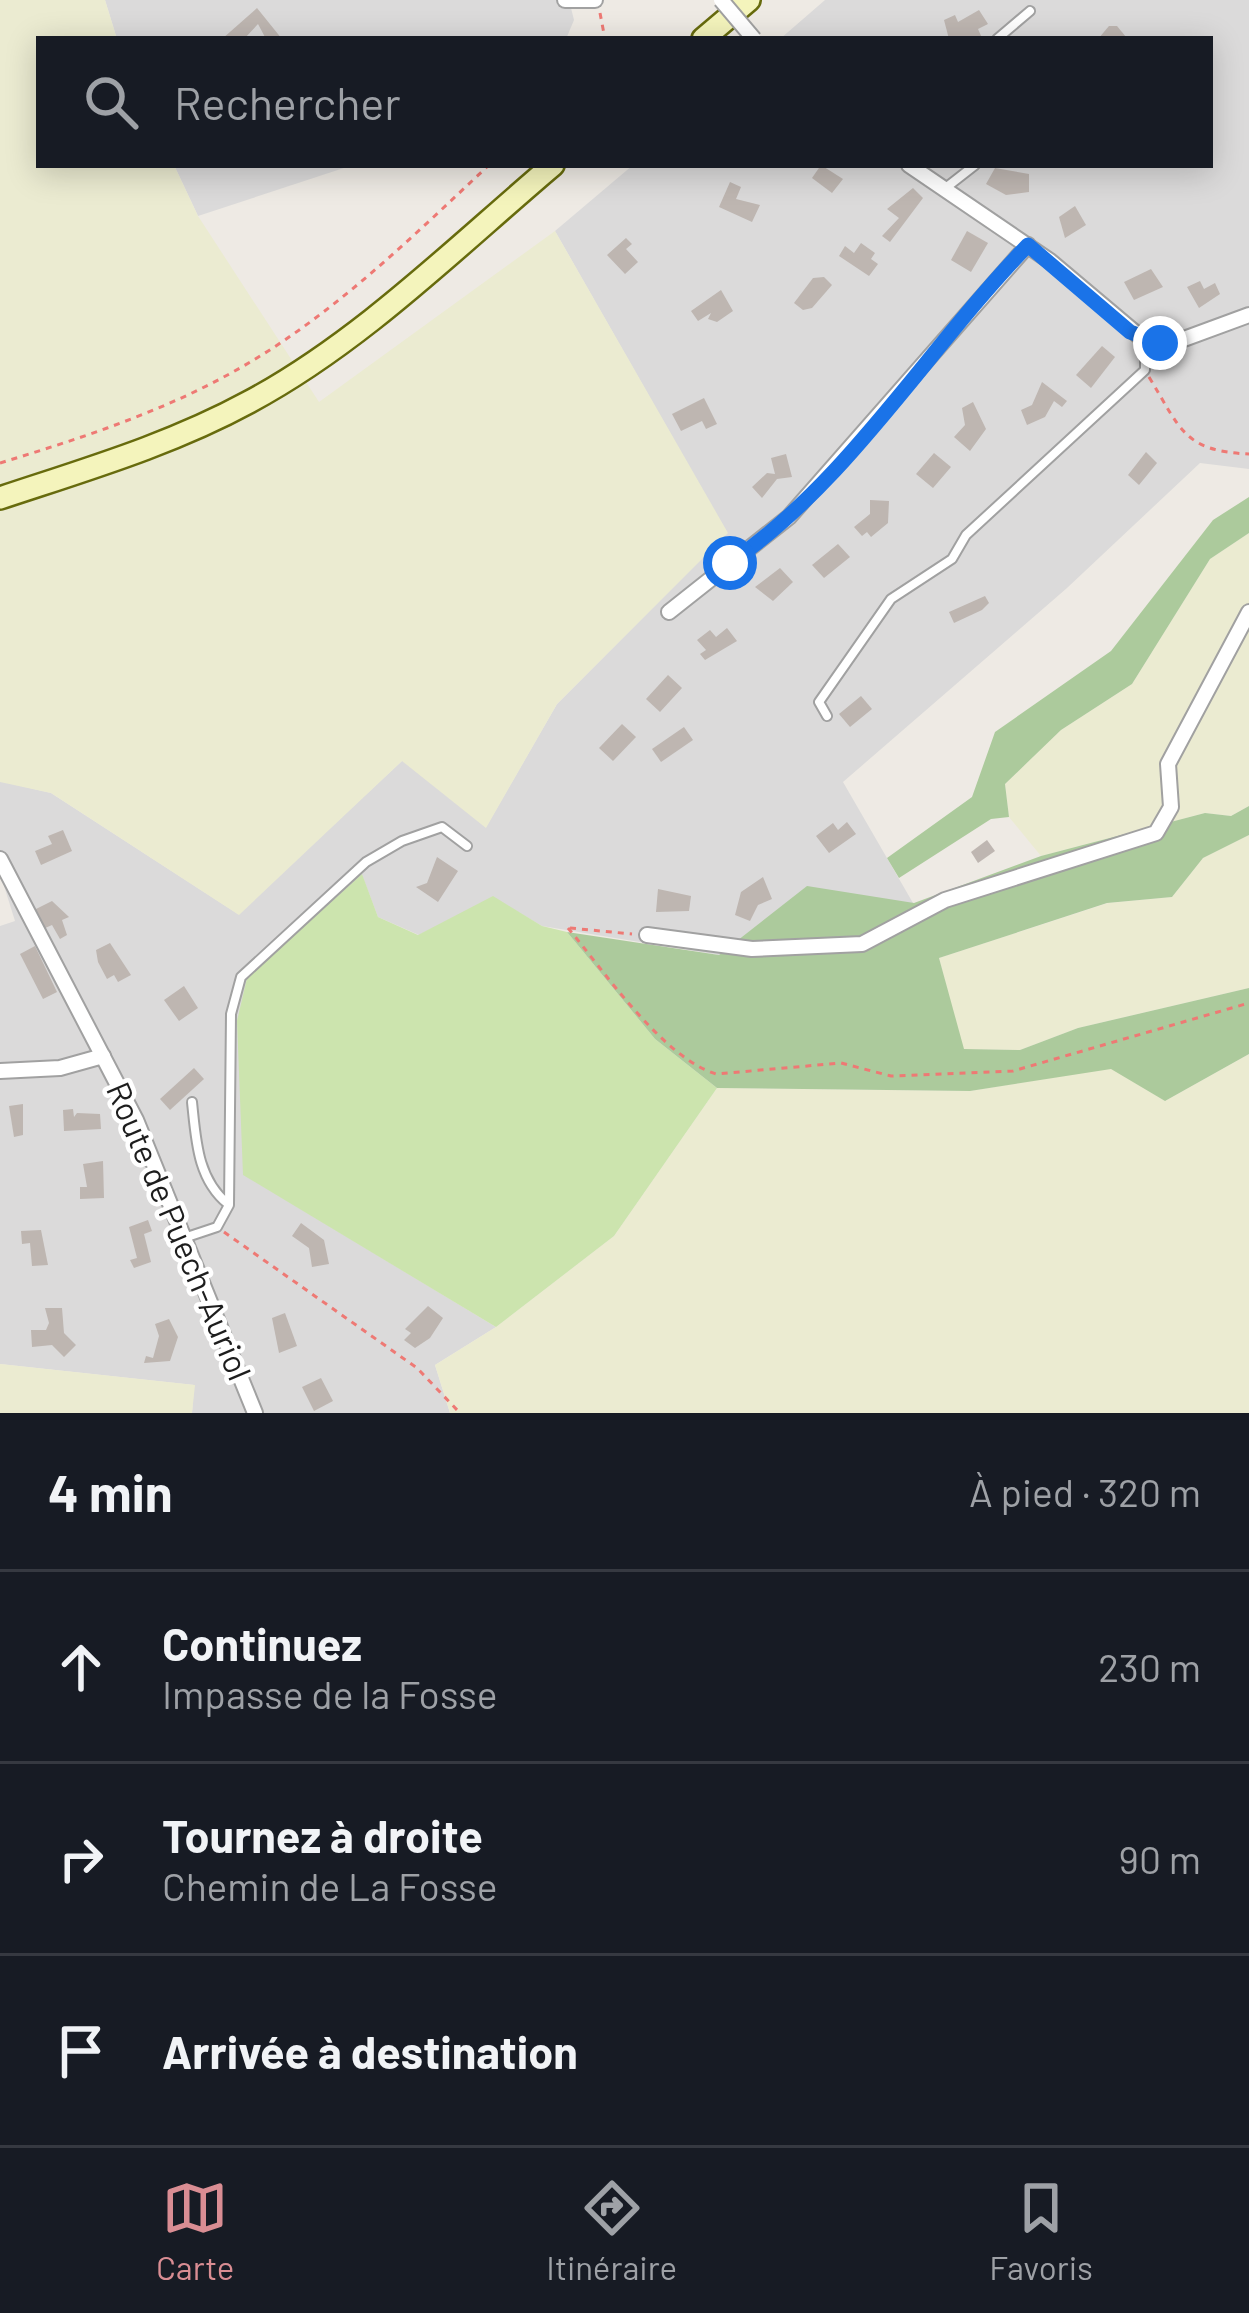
<!DOCTYPE html>
<html lang="fr">
<head>
<meta charset="utf-8">
<style>
	body { margin:0; font-family:Barlow,sans-serif; background:#242831; color:#f1f3f6 }
	.stop { position:absolute; width:36px; height:36px; margin:-27px; border:9px solid #1a73e8; border-radius:50%; background:#fff }
	.stop.end { background:#1a73e8; border-color:#fff; box-shadow:0 3px 12px #0008 }
	.list { margin:0; padding:0; list-style:none }
	h2 { display:flex; justify-content:space-between; align-items:center; height:156px; margin:0; padding:0 48px; font-size:51px }
	h2 small { font-size:39px; font-weight:400; color:#9ea1a6 }
	.list li { display:grid; grid-template-columns:78px 1fr auto; gap:36px; align-items:center; box-sizing:border-box; height:192px; padding:0 48px; border-top:3px solid #363941 }
	.list b { display:block; font-size:45px; white-space:nowrap }
	.list p { margin:0; font-size:39px; white-space:nowrap; color:#9ea1a6 }
	.list em { font-size:39px; font-style:normal; color:#9ea1a6 }
	.icon { flex:none; width:66px; height:66px; fill:none; stroke:currentColor; stroke-width:2; stroke-linecap:round; stroke-linejoin:round }
	.map { position:relative; flex:none; width:1249px; height:1413px; overflow:hidden }
	.search { position:absolute; background:#171b24; box-shadow:0 6px 30px #0003; left:36px; right:36px; top:36px; height:132px; display:flex; align-items:center; gap:30px; box-sizing:border-box; padding:0 42px; border-radius:0px; color:#9ea1a6; font-size:45px }
	.sheet { height:732px; background:#171b24 }
	nav { display:flex; justify-content:space-around; align-items:center; box-sizing:border-box; height:168px; border-top:3px solid #363941; background:#171b24; font-size:33px; color:#9ea1a6 }
	nav a { display:grid; justify-items:center; gap:6px }
	nav .on { color:#d98d93 }
	.map>svg:first-child { display:block }
	.residential { fill:#dbdada }
	.farmland { fill:#ebebd1 }
	.grass { fill:#cce4ae }
	.forest { fill:#acca9c }
	.building { fill:#beb6b1 }
	.lines { fill:none; stroke-linecap:round; stroke-linejoin:round }
	.lane-casing { stroke:#a1a1a1; stroke-width:12 }
	.street-casing { stroke:#a1a1a1; stroke-width:18 }
	.secondary-casing { stroke:#676b0d; stroke-width:26 }
	.path { stroke:#ee7974; stroke-width:3; stroke-dasharray:6 6; stroke-linecap:butt }
	.lane { stroke:#fff; stroke-width:8 }
	.street { stroke:#fff; stroke-width:14 }
	.secondary { stroke:#f4f4bc; stroke-width:21 }
	.street-bridge-casing { stroke:#a1a1a1; stroke-width:18; stroke-linecap:butt }
	.street-bridge { stroke:#fff; stroke-width:14 }
	.route { stroke:#1a73e8; stroke-width:15 }
	.labels { text-anchor:middle; stroke-width:9; stroke-linejoin:round; paint-order:stroke }
	.street-label { font-size:33px; fill:#1d1d1d; stroke:#fff }
</style>
</head>
<body>
<div class="map">
<svg width="1249" height="1413" viewBox="0 0 1249 1413">
	<rect width="100%" height="100%" fill="#eeeae4"/>
	<g class="residential">
		<path d="M105 0H569L574 20 566 39H117Z"/>
		<path d="M825 0H1249V469L1200 463 1067 588 843 782 913 903 719 955 542 926 493 897 419 935 378 917 362 875 243 1174 496 1327 435 1365 450 1413H192L194 1385 0 1364V926L15 921 0 873V781L51 793 238 914 403 760 486 827 557 704 727 533 555 231 633 165H1210V39H780Z"/>
		<path d="M174 165H353L198 216Z"/>
	</g>
	<g class="farmland">
		<path d="M0 0H105L117 39H39V165H174L198 216 319 402 555 231 728 533 557 704 486 828 402 761 239 915 51 793 0 782Z"/>
		<path d="M1249 533V806L1231 816 1205 813 1041 856 1009 817 1005 784 1061 730 1132 684 1210 559Z"/>
		<path d="M1249 835V988L1078 1028 1020 1050 963 1049 939 958 1108 903 1172 897 1203 858Z"/>
		<path d="M1249 1054V1413H450L435 1365 496 1327 614 1236 717 1088 970 1091 1111 1068 1165 1101Z"/>
		<path d="M0 1364 195 1385 192 1413H0Z"/>
	</g>
	<path class="grass" d="M362 874 378 917 418 935 493 896 542 926 567 932 655 1039 717 1088 614 1236 496 1327 243 1175 237 1021 247 978Z"/>
	<g class="forest">
		<path d="M1249 497V533L1210 559 1132 684 1061 730 1005 784 1009 817 991 819 899 878 887 858 972 797 995 732 1111 651 1213 520Z"/>
		<path d="M1249 806V835L1203 858 1172 897 1107 903 939 958 964 1049 1020 1050 1078 1028 1249 988V1054L1165 1101 1111 1069 970 1091 717 1088 655 1039 567 932 719 955 807 886 914 903 1041 856 1205 813 1231 816Z"/>
	</g>
	<g class="building">
		<path d="M257 8 282 39H266L258 24 244 39H222Z"/>
		<path d="M979 10 988 24 978 29 982 38 949 39 944 20 955 15 958 22Z"/>
		<path d="M1109 26H1117L1126 37 1098 39Z"/>
		<path d="M821 165 843 179 832 193 812 178Z"/>
		<path d="M995 168 1029 174V192L1006 195 986 184Z"/>
		<path d="M730 182 741 187 736 199 760 205 752 222 719 207Z"/>
		<path d="M913 188 923 198 890 242 882 236 899 218 887 209Z"/>
		<path d="M1075 206 1086 225 1065 238 1059 217Z"/>
		<path d="M967 231 988 243 971 272 951 260Z"/>
		<path d="M626 238 632 244 626 249 638 262 625 274 607 255Z"/>
		<path d="M861 243 875 253 871 259 878 264 869 276 839 256 845 246 854 253Z"/>
		<path d="M1151 269 1163 287 1134 300 1124 282Z"/>
		<path d="M824 277 832 285 812 308 803 310 794 303 813 278Z"/>
		<path d="M1200 281 1204 289 1215 283 1220 294 1199 308 1187 287Z"/>
		<path d="M721 290 733 311 717 322 708 319 711 313 698 321 691 311Z"/>
		<path d="M1102 346 1115 357 1091 388 1076 375Z"/>
		<path d="M1042 382 1067 401 1062 407 1054 401 1045 417 1027 425 1021 410 1032 405Z"/>
		<path d="M704 398 717 424 706 429 702 421 681 431 672 414Z"/>
		<path d="M973 402 986 429 970 451 954 437 965 425 962 408Z"/>
		<path d="M1146 452 1157 463 1139 485 1128 475Z"/>
		<path d="M934 453 951 467 933 488 916 474Z"/>
		<path d="M786 454 792 477 777 479 762 498 752 487 767 473 775 474 771 458Z"/>
		<path d="M870 500 889 501 888 523 871 537 867 532 862 536 854 527 870 514Z"/>
		<path d="M838 544 850 557 824 578 812 565Z"/>
		<path d="M780 568 793 582 773 601 755 587Z"/>
		<path d="M985 596 989 603 982 610 954 623 949 612Z"/>
		<path d="M727 628 737 641 705 660 700 654 706 650 697 640 710 630 716 637Z"/>
		<path d="M668 675 682 688 660 712 646 699Z"/>
		<path d="M861 696 872 709 850 727 839 714Z"/>
		<path d="M622 724 636 737 613 761 599 748Z"/>
		<path d="M684 727 693 740 661 762 652 749Z"/>
		<path d="M847 822 856 834 829 853 816 836 833 823 838 830Z"/>
		<path d="M63 830 72 851 41 865 35 851 52 844 48 836Z"/>
		<path d="M987 840 995 851 978 863 971 852Z"/>
		<path d="M437 857 458 871 438 902 416 887 427 883Z"/>
		<path d="M763 877 772 899 758 905 750 921 735 915 741 892Z"/>
		<path d="M658 889 691 896 689 911 656 912Z"/>
		<path d="M52 901 69 917 62 920 67 935 60 939 52 925 43 929 34 910Z"/>
		<path d="M110 943 131 975 118 982 114 975 107 979 98 962 96 950Z"/>
		<path d="M35 946 57 992 43 999 20 954Z"/>
		<path d="M184 986 198 1008 179 1021 164 1000Z"/>
		<path d="M194 1068 204 1079 170 1110 160 1099Z"/>
		<path d="M23 1104V1135L14 1137 9 1106Z"/>
		<path d="M73 1109 74 1117 77 1113 100 1114 101 1129 64 1131 63 1110Z"/>
		<path d="M103 1161 104 1198 80 1199V1187H87L83 1164Z"/>
		<path d="M148 1220 152 1231 144 1234 151 1262 134 1268 130 1260 137 1258 129 1227Z"/>
		<path d="M301 1223 324 1240 329 1264 312 1267 309 1248 292 1236Z"/>
		<path d="M41 1230 48 1265 32 1266 30 1243 22 1244 21 1231Z"/>
		<path d="M428 1306 443 1318 430 1338 415 1348 404 1340 411 1333 405 1329Z"/>
		<path d="M45 1308H62L64 1333 76 1345 64 1357 52 1345 32 1347 31 1330H46L49 1323Z"/>
		<path d="M285 1313 297 1346 279 1353 272 1318Z"/>
		<path d="M169 1319 178 1337 170 1361 144 1363 146 1356 153 1358 159 1336 155 1324Z"/>
		<path d="M321 1378 333 1401 314 1411 302 1387Z"/>
	</g>
	<g class="lines">
		<defs>
			<g id="lane">
				<path d="M997 39 1030 11"/>
				<path d="M943 190 975 165"/>
				<path d="M827 716 819 702 891 599 952 559 966 535 1145 370V343"/>
				<path d="M192 1102C196 1139 197 1179 228 1204"/>
				<path d="M187 1237 217 1227 229 1205 231 1014 241 977 366 862 402 841 442 827 467 846"/>
			</g>
			<g id="street">
				<path d="M565 0H595"/>
				<path d="M909 165 1050 261 1145 341 1173 343 1249 315"/>
				<path d="M669 612 789 517 1028 245"/>
				<path d="M0 859 136 1120 255 1413"/>
				<path d="M647 935 752 949 862 944 945 900 1156 833 1171 807 1168 764 1249 612"/>
				<path d="M0 1071 60 1068 103 1056"/>
			</g>
			<g id="secondary">
				<path d="M703 39 749 0"/>
				<path d="M0 498C84 470 170 445 249 402 361 342 456 247 553 165"/>
			</g>
		</defs>
		<use href="#lane" class="lane-casing"/>
		<use href="#street" class="street-casing"/>
		<use href="#secondary" class="secondary-casing"/>
		<g class="path">
			<path d="M600 13 605 39"/>
			<path d="M1149 377C1181 429 1183 451 1249 454"/>
			<path d="M0 463C82 438 165 411 240 368 333 315 411 238 489 165"/>
			<path d="M568 928C604 971 662 1057 716 1074L841 1063 891 1076 1013 1071 1249 1003"/>
			<path d="M570 928 632 934"/>
			<path d="M224 1232 417 1368 460 1413"/>
		</g>
		<use href="#lane" class="lane"/>
		<use href="#street" class="street"/>
		<use href="#secondary" class="secondary"/>
		<defs>
			<path id="street-bridge" d="M721 0 754 39"/>
		</defs>
		<use href="#street-bridge" class="street-bridge-casing"/>
		<use href="#street-bridge" class="street-bridge"/>
	</g>
	<g class="lines">
		<path class="route" d="M730 563C850 480 927 349 1028 245L1130 332 1160 343"/>
	</g>
	<g class="labels">
		<g class="street-label">
			<text transform="translate(179 1231) rotate(67)" y="12">Route de Puech-Auriol</text>
		</g>
	</g>
</svg>
<div class="stop" style="left:730px;top:563px"></div>
<div class="stop end" style="left:1160px;top:343px"></div>
<div class="search"><svg class="icon" aria-label="search" viewBox="0 0 24 24"><circle cx="10" cy="10" r="6"/><path d="M15 15l6 6"/></svg>Rechercher</div>
</div>
<section class="sheet">
<h2>4 min<small>À pied · 320 m</small></h2>
<ul class="list">
<li><svg class="icon" aria-label="ahead" viewBox="0 0 24 24"><path d="M12 20V5M6 11l6-6 6 6"/></svg><div><b>Continuez</b><p>Impasse de la Fosse</p></div><em>230 m</em></li>
<li><svg class="icon" aria-label="right" viewBox="0 0 24 24"><path d="M7 20v-9h11M14 6l5 5-5 5"/></svg><div><b>Tournez à droite</b><p>Chemin de La Fosse</p></div><em>90 m</em></li>
<li><svg class="icon" aria-label="arrive" viewBox="0 0 24 24"><path d="M6 21V4h12l-3 4 3 4H6"/></svg><div><b>Arrivée à destination</b></div></li>
</ul>
</section>
<nav>
<a class="on"><svg class="icon" aria-label="map" viewBox="0 0 24 24"><path d="M3 6l6-2 6 2 6-2v14l-6 2-6-2-6 2zM9 4v14M15 6v14"/></svg>Carte</a>
<a><svg class="icon" aria-label="directions" viewBox="0 0 24 24"><path d="M12 3l9 9-9 9-9-9zM9 14v-3h6M13 9l2 2-2 2"/></svg>Itinéraire</a>
<a><svg class="icon" aria-label="saved" viewBox="0 0 24 24"><path d="M7 4h10v16l-5-4-5 4z"/></svg>Favoris</a>
</nav>
</body>
</html>
